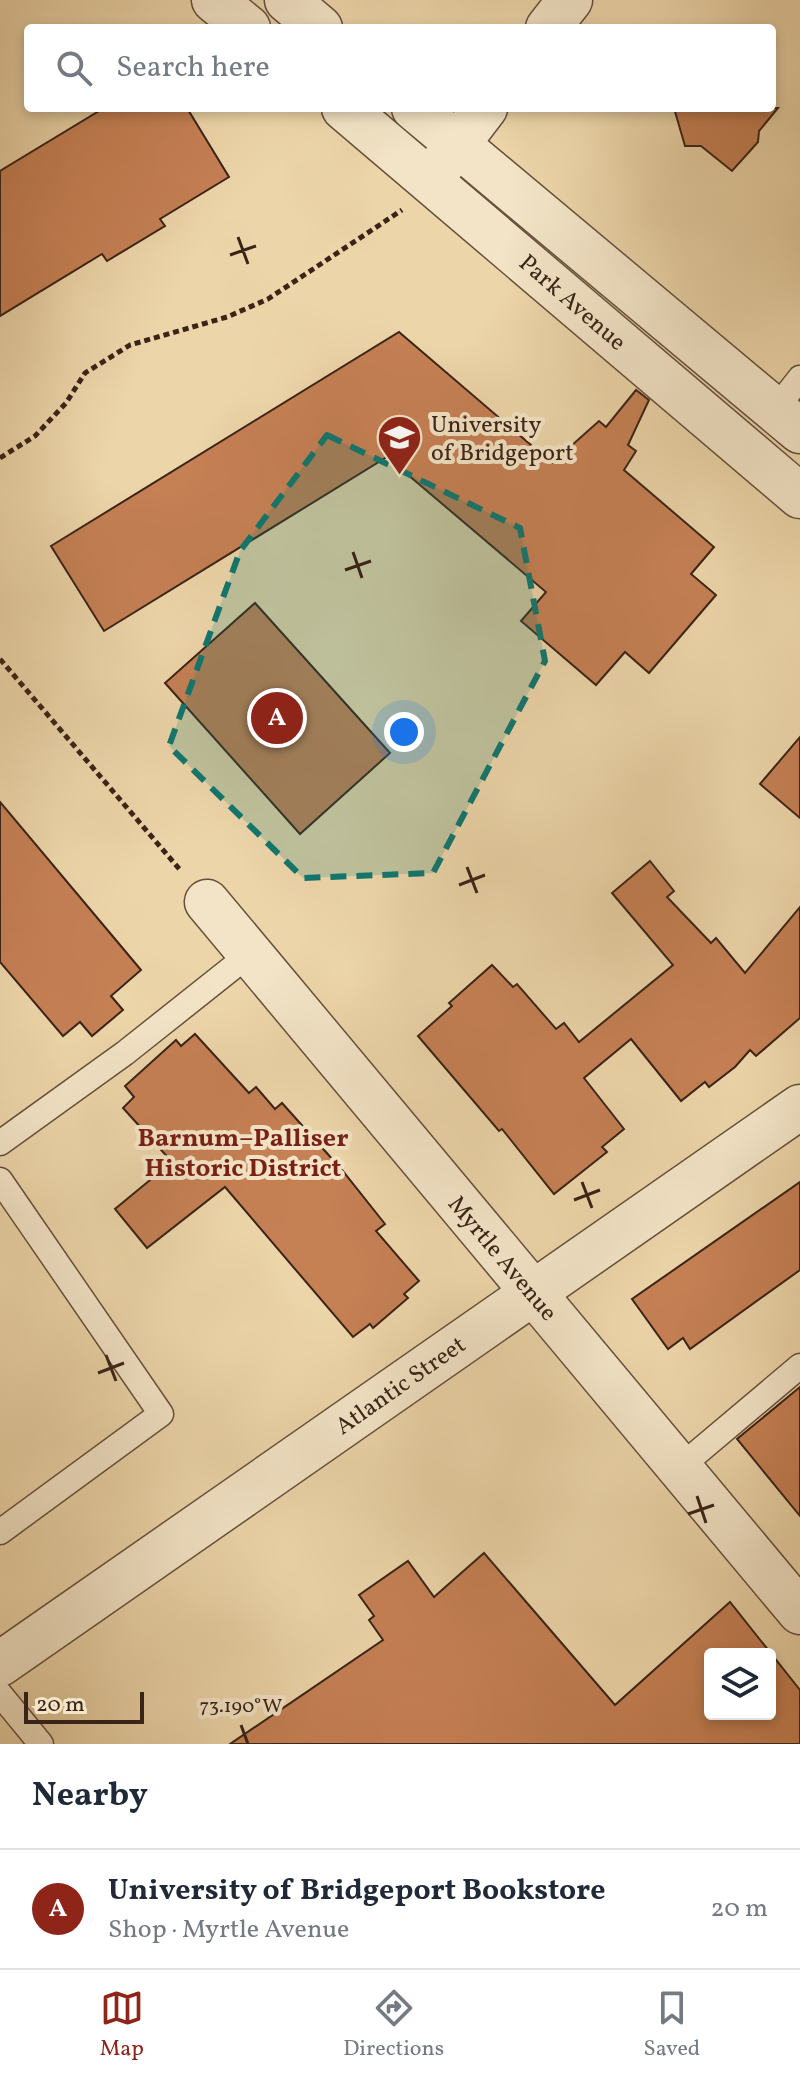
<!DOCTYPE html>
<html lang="en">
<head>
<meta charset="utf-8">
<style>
	body { margin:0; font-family:Vollkorn,serif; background:#f6f6f7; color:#1f2937 }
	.controls { position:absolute; right:24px; bottom:24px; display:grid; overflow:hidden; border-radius:8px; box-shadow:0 4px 12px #0003 }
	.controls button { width:72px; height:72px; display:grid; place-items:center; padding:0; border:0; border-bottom:2px solid #e0e1e3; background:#fff; color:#1f2937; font:40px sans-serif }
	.scale { position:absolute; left:24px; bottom:20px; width:120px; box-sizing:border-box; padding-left:8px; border:4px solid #3a2317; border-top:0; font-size:22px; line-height:28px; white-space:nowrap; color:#3a2317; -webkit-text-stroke:6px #f3e4c7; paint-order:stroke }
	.you { position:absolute; left:404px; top:732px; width:28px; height:28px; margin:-20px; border:6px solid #fff; border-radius:50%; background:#1a73e8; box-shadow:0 0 0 12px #1a73e833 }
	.badge { display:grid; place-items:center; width:52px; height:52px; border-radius:50%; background:#8f2418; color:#fff; font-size:26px; font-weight:700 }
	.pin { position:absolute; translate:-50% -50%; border:4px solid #fff; box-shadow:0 2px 8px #0006 }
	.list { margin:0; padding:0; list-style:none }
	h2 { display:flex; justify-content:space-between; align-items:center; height:104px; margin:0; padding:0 32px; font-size:34px }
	h2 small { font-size:26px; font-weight:400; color:#747a83 }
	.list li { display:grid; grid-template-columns:52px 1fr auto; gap:24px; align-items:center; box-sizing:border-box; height:120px; padding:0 32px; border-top:2px solid #e0e1e3 }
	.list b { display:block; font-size:30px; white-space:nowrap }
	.list p { margin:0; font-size:26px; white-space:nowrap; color:#747a83 }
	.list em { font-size:26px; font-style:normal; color:#747a83 }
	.icon { flex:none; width:44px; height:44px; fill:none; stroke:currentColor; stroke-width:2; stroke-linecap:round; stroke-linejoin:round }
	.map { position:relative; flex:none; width:800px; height:1744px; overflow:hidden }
	.search { position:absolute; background:#fff; box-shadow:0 4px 12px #0003; left:24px; right:24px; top:24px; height:88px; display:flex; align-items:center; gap:20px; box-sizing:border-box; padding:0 28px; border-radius:8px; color:#747a83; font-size:30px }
	.sheet { height:224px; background:#fff }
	nav { display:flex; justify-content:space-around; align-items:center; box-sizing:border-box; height:112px; border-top:2px solid #e0e1e3; background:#fff; font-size:22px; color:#747a83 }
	nav a { display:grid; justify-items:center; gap:4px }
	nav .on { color:#8f2418 }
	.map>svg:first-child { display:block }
	.building { fill:#c58054; stroke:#3a2317; stroke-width:2; fill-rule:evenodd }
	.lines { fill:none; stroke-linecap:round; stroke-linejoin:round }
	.service-casing { stroke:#66503c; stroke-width:27 }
	.minor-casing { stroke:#66503c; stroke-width:47 }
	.tertiary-casing { stroke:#66503c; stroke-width:47 }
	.path { stroke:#3a2317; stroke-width:5; stroke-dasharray:6 4; stroke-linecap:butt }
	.service { stroke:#f3e4c7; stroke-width:24 }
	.minor { stroke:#f3e4c7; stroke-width:44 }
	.tertiary { stroke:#f3e4c7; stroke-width:44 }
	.marked { fill:#0f766e; fill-opacity:0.2; stroke:#0f766e; stroke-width:6; stroke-dasharray:16 10; stroke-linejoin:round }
	.ticks { fill:none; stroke:#3a2317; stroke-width:3 }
	.labels { text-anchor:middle; stroke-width:8; stroke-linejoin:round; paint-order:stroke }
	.street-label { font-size:24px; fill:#3a2317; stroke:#f3e4c7 }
	.poi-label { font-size:24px; fill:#3a2317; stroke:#f3e4c7; text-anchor:start }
	.neighbourhood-label { font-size:26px; font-weight:bold; fill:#7a1f14; stroke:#f3e4c7 }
	.ticks-label { font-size:20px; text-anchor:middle; fill:#3a2317; stroke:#f3e4c7; stroke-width:8; stroke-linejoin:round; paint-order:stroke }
</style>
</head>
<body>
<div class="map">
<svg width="800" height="1744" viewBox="0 0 800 1744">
	<rect width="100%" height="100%" fill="#ecd5a9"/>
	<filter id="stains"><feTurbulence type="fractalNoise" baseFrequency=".0025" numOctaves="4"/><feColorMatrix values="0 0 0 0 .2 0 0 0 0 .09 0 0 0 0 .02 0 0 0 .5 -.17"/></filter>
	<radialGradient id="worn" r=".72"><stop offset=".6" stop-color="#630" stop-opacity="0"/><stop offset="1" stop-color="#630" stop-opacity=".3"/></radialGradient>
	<g class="building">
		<path d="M104 108H187L229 177 160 219 165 226 107 261 102 254 0 316V171Z"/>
		<path d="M674 108H778L759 131 758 142 732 171 701 146H685Z"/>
		<path d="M399 332 552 463 599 421 606 427 636 390 649 400 628 445 636 451 624 470 714 547 691 574 716 595 649 673 625 652 596 685 521 621 546 592 387 457 104 631 51 546Z"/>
		<path d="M255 603 390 753 300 834 165 683Z"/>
		<path d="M800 737V818L760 784Z"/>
		<path d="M0 802 141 970 111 996 123 1010 92 1036 80 1022 63 1036 0 962Z"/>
		<path d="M650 861 674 891 667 897 711 943 716 938 745 973 800 907V1018L756 1056 750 1050 735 1067 709 1087 705 1082 681 1101 631 1039 584 1078 624 1129 602 1147 607 1152 554 1194 502 1129 499 1131 418 1036 452 1006 449 1003 492 965 513 987 517 984 556 1029 564 1023 579 1042 673 965 612 893Z"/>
		<path d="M195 1034 249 1093 256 1087 275 1109 282 1103 342 1170 385 1224 376 1231 419 1281 404 1294 408 1298 373 1328 370 1324 353 1337 225 1187 147 1248 115 1209 172 1162 123 1108 134 1097 125 1086 176 1040 181 1046Z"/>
		<path d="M800 1182V1270L690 1349 683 1338 668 1349 632 1299Z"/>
		<path d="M800 1387V1516L737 1439Z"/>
		<path d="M484 1553 615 1705 730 1602 800 1690V1744H230L383 1640 369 1620 374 1616 359 1595 408 1561 434 1597ZM710 1654H770V1714H710Z"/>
	</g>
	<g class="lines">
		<defs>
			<g id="service">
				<path d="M775 410 800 378"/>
				<path d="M0 1143 125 1053 251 953"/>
				<path d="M0 1180 161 1414 0 1532"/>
				<path d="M679 1468 800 1366"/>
				<path d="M0 1694 41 1744"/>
			</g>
			<g id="minor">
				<path d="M548 28 570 0"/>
				<path d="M430 180 485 108"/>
				<path d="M207 902 800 1612"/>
			</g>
			<g id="tertiary">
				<path d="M214 0 248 28"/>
				<path d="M287 0 320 28"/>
				<path d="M344 108 800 496"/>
				<path d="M414 108 800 431"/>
				<path d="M0 1664 800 1107"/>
			</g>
		</defs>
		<use href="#service" class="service-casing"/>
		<use href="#minor" class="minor-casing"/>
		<use href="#tertiary" class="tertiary-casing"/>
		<g class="path">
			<path d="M0 458 35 436 66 403 85 373 130 345 227 317 268 299 402 210"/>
			<path d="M0 659 181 871"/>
		</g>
		<use href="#service" class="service"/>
		<use href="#minor" class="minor"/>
		<use href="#tertiary" class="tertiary"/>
	</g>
	<path class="marked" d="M327 435 520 528 545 661 433 873 303 878 169 746 240 551Z"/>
	<path class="ticks" d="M238 237 248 264M230 255 256 246M353 552 362 578M345 570 371 561M467 867 477 893M459 885 485 875M582 1182 592 1208M574 1200 600 1190M106 1355 116 1381M98 1373 124 1363M697 1496 706 1523M688 1514 714 1505M241 1725 248 1744"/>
	<defs>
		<symbol id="university-pin" viewBox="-11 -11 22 30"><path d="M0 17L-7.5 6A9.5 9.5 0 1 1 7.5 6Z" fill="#8f2418" stroke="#f3e4c7"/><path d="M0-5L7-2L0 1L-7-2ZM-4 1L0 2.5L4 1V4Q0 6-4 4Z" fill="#fff"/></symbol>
	</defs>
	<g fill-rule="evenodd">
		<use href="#university-pin" x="374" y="412" width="51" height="69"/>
	</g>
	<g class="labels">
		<g class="street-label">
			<text transform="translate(573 302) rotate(41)" y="8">Park Avenue</text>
			<text transform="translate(503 1258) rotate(50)" y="8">Myrtle Avenue</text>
			<text transform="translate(400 1385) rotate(-35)" y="8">Atlantic Street</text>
		</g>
		<g class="poi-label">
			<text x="431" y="432">University<tspan x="431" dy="28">of Bridgeport</tspan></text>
		</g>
		<g class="neighbourhood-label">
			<text x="243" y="1146">Barnum–Palliser<tspan x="243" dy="30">Historic District</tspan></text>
		</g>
	</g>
	<g class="ticks-label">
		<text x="241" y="1712">73.190°W</text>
	</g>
	<rect width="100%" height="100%" filter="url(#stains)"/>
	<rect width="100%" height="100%" fill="url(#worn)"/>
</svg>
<div class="controls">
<button><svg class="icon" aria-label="layers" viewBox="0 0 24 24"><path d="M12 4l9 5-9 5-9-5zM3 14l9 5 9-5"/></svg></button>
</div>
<div class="scale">20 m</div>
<div class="you"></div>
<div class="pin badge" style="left:277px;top:718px">A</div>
<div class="search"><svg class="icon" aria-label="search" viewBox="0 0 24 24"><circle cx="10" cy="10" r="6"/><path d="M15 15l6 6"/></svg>Search here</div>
</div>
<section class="sheet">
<h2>Nearby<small></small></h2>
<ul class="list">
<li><span class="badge">A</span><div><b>University of Bridgeport Bookstore</b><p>Shop · Myrtle Avenue</p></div><em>20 m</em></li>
</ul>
</section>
<nav>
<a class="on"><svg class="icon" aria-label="map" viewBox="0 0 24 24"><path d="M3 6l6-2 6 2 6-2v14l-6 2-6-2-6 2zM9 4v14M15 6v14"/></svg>Map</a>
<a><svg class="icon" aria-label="directions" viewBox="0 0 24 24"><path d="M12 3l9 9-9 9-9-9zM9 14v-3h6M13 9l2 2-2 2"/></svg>Directions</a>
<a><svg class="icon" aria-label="saved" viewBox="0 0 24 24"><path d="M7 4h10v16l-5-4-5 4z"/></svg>Saved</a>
</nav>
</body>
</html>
